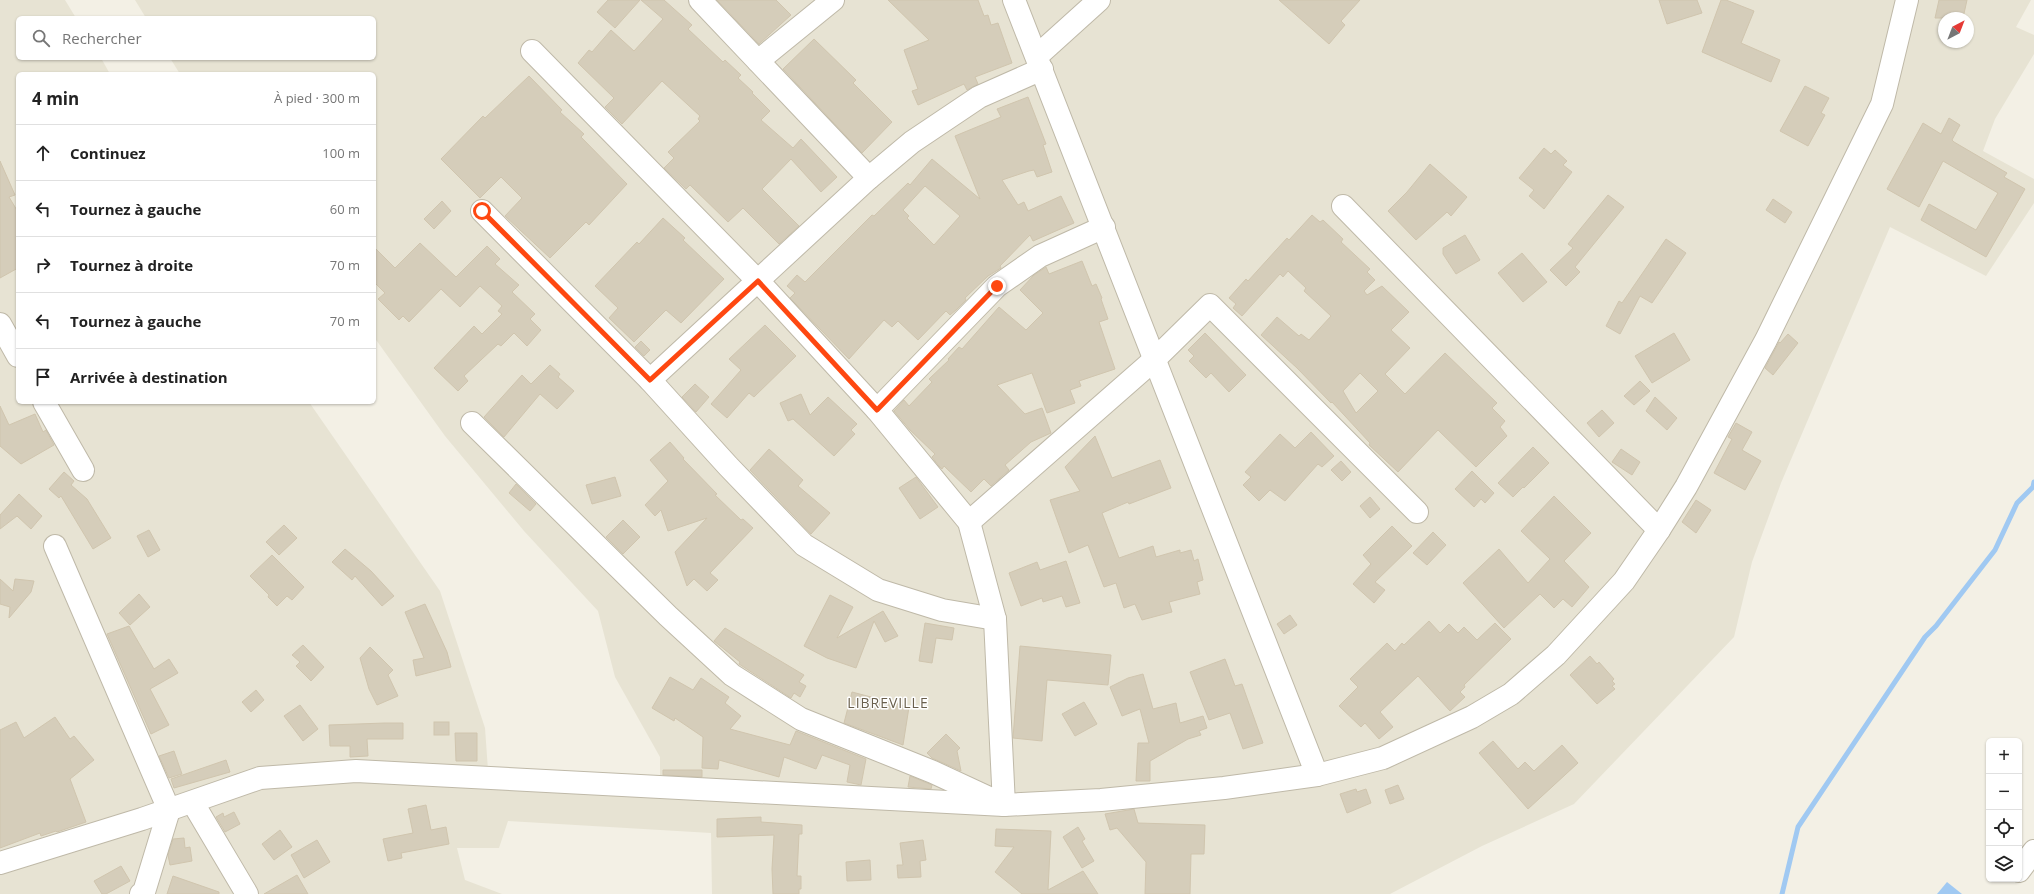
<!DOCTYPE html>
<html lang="fr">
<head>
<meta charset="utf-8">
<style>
	body { margin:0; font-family:"Open Sans",sans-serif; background:#f2f2f2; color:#222 }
	.controls { position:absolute; right:12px; bottom:12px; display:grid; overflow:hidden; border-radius:6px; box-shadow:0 1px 3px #0004 }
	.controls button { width:36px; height:36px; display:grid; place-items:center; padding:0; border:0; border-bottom:1px solid #e0e0e0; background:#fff; color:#222; font:20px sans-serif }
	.compass { position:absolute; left:1938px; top:12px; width:36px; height:36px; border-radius:50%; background:#fff; box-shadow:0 1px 3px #0004; rotate:42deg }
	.stop { position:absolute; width:12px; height:12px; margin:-9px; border:3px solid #fe4811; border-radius:50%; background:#fff }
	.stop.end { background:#fe4811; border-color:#fff; box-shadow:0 1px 4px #0008 }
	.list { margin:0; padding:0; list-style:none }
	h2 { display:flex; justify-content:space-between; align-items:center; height:52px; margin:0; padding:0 16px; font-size:17px }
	h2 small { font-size:13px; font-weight:400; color:#767676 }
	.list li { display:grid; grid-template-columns:26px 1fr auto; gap:12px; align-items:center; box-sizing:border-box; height:56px; padding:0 16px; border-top:1px solid #e0e0e0 }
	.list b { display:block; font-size:15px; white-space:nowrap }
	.list em { font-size:13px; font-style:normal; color:#767676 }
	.icon { flex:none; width:22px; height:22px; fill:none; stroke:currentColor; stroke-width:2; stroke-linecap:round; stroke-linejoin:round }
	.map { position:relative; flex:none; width:2034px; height:894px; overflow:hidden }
	.search { position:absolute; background:#fff; box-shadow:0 1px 3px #0004; left:16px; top:16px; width:360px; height:44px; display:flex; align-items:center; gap:10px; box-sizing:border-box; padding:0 14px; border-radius:6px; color:#767676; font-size:15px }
	.panel { position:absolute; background:#fff; box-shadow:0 1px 3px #0004; left:16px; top:72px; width:360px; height:332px; border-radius:6px }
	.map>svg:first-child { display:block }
	.residential { fill:#e7e3d3; fill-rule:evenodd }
	.water { fill:#a0c9f2 }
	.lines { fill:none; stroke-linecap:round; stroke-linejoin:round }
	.stream { stroke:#a0c9f2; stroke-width:5 }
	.building { fill:#d5cdba; stroke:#d0c5ae; fill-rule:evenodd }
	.minor-casing { stroke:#bfb9a8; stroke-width:24 }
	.minor { stroke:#fff; stroke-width:22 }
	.route { stroke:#fe4811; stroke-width:5 }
	.labels { text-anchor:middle; stroke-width:3; stroke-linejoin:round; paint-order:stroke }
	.quarter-label { font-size:14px; letter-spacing:1px; fill:#695f4c; stroke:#fff }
</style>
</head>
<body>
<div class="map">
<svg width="2034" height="894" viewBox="0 0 2034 894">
	<rect width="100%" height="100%" fill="#f3f0e5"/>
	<path class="residential" d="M0 0H65L76 18H18V58H101L110 74H18V402H309L440 591 485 728 488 770 660 785V757L615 677 598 611 524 531 445 436 374 337V74H180L170 58H374V18H146L135 0H2031L2016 27 2034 35V54L1995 119 1983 151 2034 179V203L1986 276 1890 227 1781 483 1752 562 1734 637 1574 804 1482 846 1390 894H712L711 833 508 821 499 848H457L465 880 502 894H0ZM1944 18H1968V42H1944Z"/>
	<path class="water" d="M1947 882 1962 894H1937Z"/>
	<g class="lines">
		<path class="stream" d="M1782 894 1798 827 1925 637 1936 626 1995 550 2017 503 2033 487 2034 482"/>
	</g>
	<g class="building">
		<path d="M608 0H640L615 28 597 12Z"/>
		<path d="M641 0H664L692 25 688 29 723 62 725 60 741 75 738 78 753 92 752 93 770 111 761 120 793 148 801 139 837 177 821 192 791 159 762 189 799 226 779 244 743 208 728 222 690 185 686 189 664 168 674 158 668 152 700 121 698 119 700 116 662 81 622 124 605 107 614 98 578 63 589 50 592 52 611 30 634 51 663 19Z"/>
		<path d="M717 0H776L791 15 759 44Z"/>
		<path d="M888 0H978L984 16 988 15 991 25 998 23 1012 63 975 77 978 84 967 90 964 84 918 105 912 91 918 89 904 50 929 40Z"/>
		<path d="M1279 0H1360L1341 21 1345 25 1329 44Z"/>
		<path d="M1659 0H1697L1702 13 1667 24Z"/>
		<path d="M1721 0H1726L1754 11 1741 43 1780 60 1771 82 1702 52Z"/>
		<path d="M1939 0H1967L1963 18H1935Z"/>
		<path d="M814 39 856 80 853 83 892 122 862 153 783 69Z"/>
		<path d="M529 76 562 110 560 112 584 134 581 137 627 184 589 225 586 222 550 258 505 216 522 198 501 177 480 198 441 159 483 116 485 118Z"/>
		<path d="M1805 86 1829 98 1821 113 1825 115 1808 146 1780 131Z"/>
		<path d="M1028 97 1046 144 1043 145 1052 172 1037 177 1034 170 1029 171 1002 180 1018 205 1024 202 1028 211 1061 196 1074 223 1033 241 1030 235 1000 266 1001 268 988 276 965 298 966 300 956 310 950 315 946 311 918 340 898 321 892 327 884 320 849 359 790 298 795 293 787 286 797 275 805 282 872 215 874 216 908 183 910 185 932 159 980 199 955 136 1001 117 997 109ZM925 186 960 216 934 245 907 218 909 216 903 210Z"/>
		<path d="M1949 118 1960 125 1952 140 1954 142 2007 173 2004 177 2025 189 1986 257 1921 220 1929 204 1976 230 1998 193 1943 161 1919 207 1887 189 1923 123 1941 134Z"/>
		<path d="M1544 148 1551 154 1555 150 1567 161 1563 165 1572 172 1544 209 1529 196 1534 190 1519 178Z"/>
		<path d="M0 161 15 195 9 197 18 212V268L0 278Z"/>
		<path d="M1430 164 1467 197 1451 216 1447 212 1416 240 1388 211 1407 192Z"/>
		<path d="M1608 195 1624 207 1575 267 1580 272 1566 286 1550 270 1573 248 1568 244Z"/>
		<path d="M1773 199 1792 212 1785 223 1766 210Z"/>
		<path d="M442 201 451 211 434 229 424 219Z"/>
		<path d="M1312 215 1320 222 1323 220 1343 239 1341 242 1370 269 1367 272 1375 280 1364 291 1367 295 1382 286 1409 312 1391 330 1410 348 1385 374 1405 394 1445 353 1497 403 1492 408 1505 421 1500 427 1507 436 1476 467 1438 430 1398 472 1369 445 1370 443 1332 402 1331 403 1297 368 1261 335 1277 317 1299 336 1301 334 1309 340 1331 316 1304 291 1306 288 1288 271 1283 277 1280 274 1242 316 1233 308 1236 304 1229 298 1246 279 1248 281 1287 238 1289 240ZM1360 373 1378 391 1356 413 1343 391Z"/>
		<path d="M663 218 685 238 683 240 724 279 681 323 666 310 634 342 609 318 618 308 595 286 637 242 639 244Z"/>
		<path d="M1465 235 1480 260 1456 274 1443 254V248Z"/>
		<path d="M1666 239 1686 253 1652 303 1640 296 1620 334 1606 326 1619 301 1622 303Z"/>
		<path d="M420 243 456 277 487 246 500 259 495 264 519 285 512 292 535 314 530 319 541 330 527 346 514 333 501 346 498 344 464 376 468 381 458 391 434 368 474 326 482 334 502 314 498 311 502 306 480 286 460 307 441 289 409 322 403 316 399 320 378 299 385 293 374 282V247L395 268Z"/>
		<path d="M1522 253 1547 282 1523 302 1498 273Z"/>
		<path d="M1082 261 1092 286 1096 284 1102 298 1101 299 1108 319 1099 322 1115 369 1079 381 1081 386 1070 390 1075 403 1047 413 1032 373 997 385 1025 414 1042 408 1051 433 1031 442 1005 465 1009 470 991 486 984 479 971 492 944 466 942 469 939 466 932 457 935 454 910 430 894 411 904 400 909 406 932 382 929 379 949 360 948 359 959 347 962 349 999 307 1026 330 1043 313 1020 290 1034 275 1046 267 1049 274Z"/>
		<path d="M765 325 796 356 754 397 749 393 727 418 711 404 741 370 729 359Z"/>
		<path d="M1205 333 1246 375 1229 392 1211 373 1206 378 1189 361 1194 356 1188 350Z"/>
		<path d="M1674 333 1690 360 1652 383 1635 356Z"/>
		<path d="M1788 334 1798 343 1773 375 1765 368 1779 342 1780 343Z"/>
		<path d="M641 341 650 350 644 356 635 347Z"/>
		<path d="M550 365 560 374 558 377 574 391 557 409 540 394 504 437 484 417 522 375 531 384Z"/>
		<path d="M1640 381 1650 391 1634 405 1624 396Z"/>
		<path d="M695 384 709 397 696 412 682 397Z"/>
		<path d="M801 394 810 415 828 397 857 424 851 430 855 434 834 456 793 419 788 421 780 403Z"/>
		<path d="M1655 397 1677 418 1667 430 1646 411Z"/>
		<path d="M0 406 9 425 35 414 43 432 46 430 54 445 21 464 0 446Z"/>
		<path d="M1602 410 1614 423 1599 437 1587 423Z"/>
		<path d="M1736 423 1752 432 1742 450 1761 461 1745 490 1714 473 1732 439 1728 437Z"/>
		<path d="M1311 432 1334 456 1322 467 1318 464 1285 501 1270 490 1259 501 1243 485 1251 477 1245 472 1280 434 1295 448Z"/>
		<path d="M1095 436 1112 478 1160 460 1171 488 1129 504 1128 502 1102 513 1119 558 1153 546 1156 557 1180 550V553L1191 550 1194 561 1198 559 1203 580 1197 582 1200 594 1169 602 1172 612 1142 620 1135 604 1124 608 1116 583 1104 587 1088 545 1069 553 1050 500 1080 491 1065 467Z"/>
		<path d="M670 442 684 458 683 459 717 494 715 495 741 520 743 519 753 528 710 573 718 580 707 591 694 579 687 586 675 552 707 518 668 531 661 510 655 516 645 505 668 481 650 460Z"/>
		<path d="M1533 447 1549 463 1524 488 1523 487 1513 497 1498 483Z"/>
		<path d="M769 449 803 480 798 486 830 513 811 534 750 470Z"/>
		<path d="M1621 449 1640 462 1632 475 1612 462Z"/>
		<path d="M1341 461 1351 472 1342 481 1331 470Z"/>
		<path d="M1472 471 1494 493 1485 503 1481 499 1474 507 1455 489Z"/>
		<path d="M64 472 74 481 71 485 87 499 111 538 93 549 61 496 59 498 49 489Z"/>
		<path d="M615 477 621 496 592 504 586 485Z"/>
		<path d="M916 477 938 507 920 519 899 488Z"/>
		<path d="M516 484 536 504 530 511 509 493Z"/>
		<path d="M19 494 42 516 31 529 17 516 0 529V515Z"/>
		<path d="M1554 496 1591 533 1564 561 1589 587 1572 607 1563 599 1554 608 1540 594 1504 628 1463 583 1499 549 1528 583 1550 559 1521 531Z"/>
		<path d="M1370 497 1380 509 1370 518 1360 506Z"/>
		<path d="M1696 500 1711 510 1696 533 1682 522Z"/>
		<path d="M623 520 640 537 623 554 606 537Z"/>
		<path d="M284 525 297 538 279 555 266 542Z"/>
		<path d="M1392 526 1412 546 1375 582 1385 590 1374 603 1353 584 1371 564 1363 555Z"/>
		<path d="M149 530 160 550 148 557 137 536Z"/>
		<path d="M1433 532 1446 545 1427 565 1413 553Z"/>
		<path d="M345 549 371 571 394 596 382 606 355 576 352 580 332 562Z"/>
		<path d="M272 555 304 587 292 600 287 596 277 606 268 597 269 595 250 576Z"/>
		<path d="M1066 561 1080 603 1066 607 1062 596 1043 602 1042 598 1021 606 1009 573 1037 562 1040 570Z"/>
		<path d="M0 579 13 591 15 579 34 581 31 592 9 618 10 607 0 604Z"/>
		<path d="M139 594 150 607 130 625 119 613Z"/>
		<path d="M830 595 853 607 837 638 883 611 898 636 885 642 874 621 856 668 827 658 804 646Z"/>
		<path d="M425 604 447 652 451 667 416 676 413 660 424 658 405 612Z"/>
		<path d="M1290 615 1297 625 1284 634 1277 624Z"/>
		<path d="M1429 621 1440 633 1449 624 1458 633 1464 627 1477 640 1495 623 1511 639 1464 685 1465 687 1460 692 1465 697 1450 711 1418 676 1380 712 1393 727 1379 739 1365 723 1361 727 1339 706 1358 687 1350 679 1387 643 1395 651 1402 643 1404 645Z"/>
		<path d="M925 623 954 628 952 640 936 638 932 663 919 661Z"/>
		<path d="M129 626 154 669 169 659 178 673 150 689 169 725 151 734 107 634Z"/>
		<path d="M725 628 804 675 799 682 806 686 800 697 794 693 791 698 739 664 740 662 714 641Z"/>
		<path d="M303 645 324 667 311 681 296 666 300 662 292 655Z"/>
		<path d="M1020 646 1111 655 1108 685 1047 680 1042 741 1013 738Z"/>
		<path d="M370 647 393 670 388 675 398 696 377 705 369 689 360 658Z"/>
		<path d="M1590 656 1597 664 1599 662 1614 679 1612 681 1615 684 1612 686 1615 689 1597 704 1570 675Z"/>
		<path d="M1225 659 1235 686 1242 684 1263 743 1243 749 1230 713 1209 720 1190 672Z"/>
		<path d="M1143 674 1153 709 1176 703 1180 723 1203 716 1207 728 1199 731 1201 735 1188 739 1150 761V781H1136L1138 743H1149L1140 709 1122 716 1110 687 1128 678Z"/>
		<path d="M670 677 693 690 701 678 729 697 725 703 741 716 730 729 790 745 796 731 866 759 861 785 847 782 850 765 822 755 816 769 784 757 779 777 719 760 718 769 702 768 703 737 675 718 674 721 652 708Z"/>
		<path d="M256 690 264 700 251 712 242 702Z"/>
		<path d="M852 692 909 707 903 745 844 723Z"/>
		<path d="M1084 702 1097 724 1075 736 1062 714Z"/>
		<path d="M300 705 318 729 303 741 284 716Z"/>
		<path d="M55 717 70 739 74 736 94 760 70 779 86 822 57 832 56 831 41 836 40 833 0 848V730L16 722 24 738Z"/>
		<rect x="434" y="722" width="15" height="13"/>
		<path d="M385 723H403V739H367L368 756 350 757V746H330L329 725Z"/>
		<path d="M455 733H477V761H456Z"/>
		<path d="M946 734 960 748 957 751 961 771 932 758 927 753Z"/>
		<path d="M1493 741 1518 769 1525 762 1534 771 1562 745 1578 763 1528 809 1479 753Z"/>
		<path d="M174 751 182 774 169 778 159 756Z"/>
		<path d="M226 760 230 772 174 788 171 779Z"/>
		<path d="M663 770H702V777L663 775Z"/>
		<path d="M910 776 932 785 931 789 908 787Z"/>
		<path d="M1398 785 1404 799 1390 804 1385 790Z"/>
		<path d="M1356 789 1357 792 1366 789 1371 803 1347 813 1340 794Z"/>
		<path d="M426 805 431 830 446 827 449 844 401 853 402 858 388 861 383 839 413 833 408 809Z"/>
		<path d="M1134 809 1138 823 1205 825 1204 854H1191L1190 894H1145L1146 862 1117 828 1110 830 1105 814Z"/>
		<path d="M234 812 240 824 225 832 216 817 223 813 224 817Z"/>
		<path d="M761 817V822L802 825V834H799L797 876H801V889H799V894H773L772 869 774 835 717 837V819Z"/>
		<path d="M1078 827 1085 839 1082 841 1094 861 1082 868 1063 837Z"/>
		<path d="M996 829 1051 831 1048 890 1083 871 1098 894H1022L995 872 1014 847 995 846Z"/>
		<path d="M280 830 292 847 274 860 262 844Z"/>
		<path d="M184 838 185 848 190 847 192 861 170 865 168 855 173 839Z"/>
		<path d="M317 840 330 862 304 878 291 855Z"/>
		<path d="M923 840 926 860 920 861 921 877 898 878 897 865H903L900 843Z"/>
		<path d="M870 860 871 880 847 881 846 862Z"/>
		<path d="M121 866 130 881 106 894H102L94 881Z"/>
		<path d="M297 875 308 894H264Z"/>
		<path d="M173 876 219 892V894H167Z"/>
	</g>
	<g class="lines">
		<defs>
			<g id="minor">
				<path d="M700 0 869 178"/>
				<path d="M1014 0 1317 775"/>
				<path d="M1037 56 1099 0"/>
				<path d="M758 61 833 0"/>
				<path d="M1343 206 1659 530"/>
				<path d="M482 211 650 380 728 466 804 545 878 590 942 610 995 619"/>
				<path d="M0 324 18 356"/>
				<path d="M650 380 869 178 912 142 979 97 1042 69"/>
				<path d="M44 402 83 470"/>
				<path d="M877 410 997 286 1040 256 1104 227"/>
				<path d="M472 423 668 616 732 675 801 719 933 772 1004 805 995 619 969 522 877 410 758 281 532 51"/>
				<path d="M969 522 1155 359 1210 305 1417 512"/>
				<path d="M55 546 169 810 144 892 141 894"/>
				<path d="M193 803 247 894"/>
				<path d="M0 863 142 819 260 778 356 771 1004 805 1101 800 1224 788 1317 775 1383 758 1472 717 1511 694 1556 655 1624 581 1659 530 1686 487 1766 340 1882 104 1907 0"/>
				<path d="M2019 871 2034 851"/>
			</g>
		</defs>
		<use href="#minor" class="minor-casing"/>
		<use href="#minor" class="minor"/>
	</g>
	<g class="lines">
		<path class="route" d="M482 211 650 380 758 281 877 410 997 286"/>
	</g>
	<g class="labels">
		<g class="quarter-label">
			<text x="888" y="708">LIBREVILLE</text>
		</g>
	</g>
</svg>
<div class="controls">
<button>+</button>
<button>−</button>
<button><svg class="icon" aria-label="locate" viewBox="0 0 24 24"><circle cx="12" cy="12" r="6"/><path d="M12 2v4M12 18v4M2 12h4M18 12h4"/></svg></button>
<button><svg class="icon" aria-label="layers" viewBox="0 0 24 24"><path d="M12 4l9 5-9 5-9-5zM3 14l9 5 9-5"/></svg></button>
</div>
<svg class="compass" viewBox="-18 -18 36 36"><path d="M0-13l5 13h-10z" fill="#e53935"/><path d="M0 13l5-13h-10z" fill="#767676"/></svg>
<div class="stop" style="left:482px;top:211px"></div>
<div class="stop end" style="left:997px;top:286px"></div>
<div class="search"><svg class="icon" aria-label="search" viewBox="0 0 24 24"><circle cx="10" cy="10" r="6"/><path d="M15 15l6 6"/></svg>Rechercher</div>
<section class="panel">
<h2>4 min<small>À pied · 300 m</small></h2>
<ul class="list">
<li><svg class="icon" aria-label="ahead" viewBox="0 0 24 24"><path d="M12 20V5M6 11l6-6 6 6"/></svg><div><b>Continuez</b></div><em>100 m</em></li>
<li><svg class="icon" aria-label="left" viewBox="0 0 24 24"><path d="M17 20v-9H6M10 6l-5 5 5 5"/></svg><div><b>Tournez à gauche</b></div><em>60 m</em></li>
<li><svg class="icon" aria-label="right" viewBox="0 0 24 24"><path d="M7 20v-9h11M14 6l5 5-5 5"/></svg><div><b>Tournez à droite</b></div><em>70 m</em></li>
<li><svg class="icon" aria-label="left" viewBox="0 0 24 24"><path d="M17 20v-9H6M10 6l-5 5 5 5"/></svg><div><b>Tournez à gauche</b></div><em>70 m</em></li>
<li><svg class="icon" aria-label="arrive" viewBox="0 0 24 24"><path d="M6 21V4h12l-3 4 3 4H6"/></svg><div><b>Arrivée à destination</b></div></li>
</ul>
</section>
</div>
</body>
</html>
